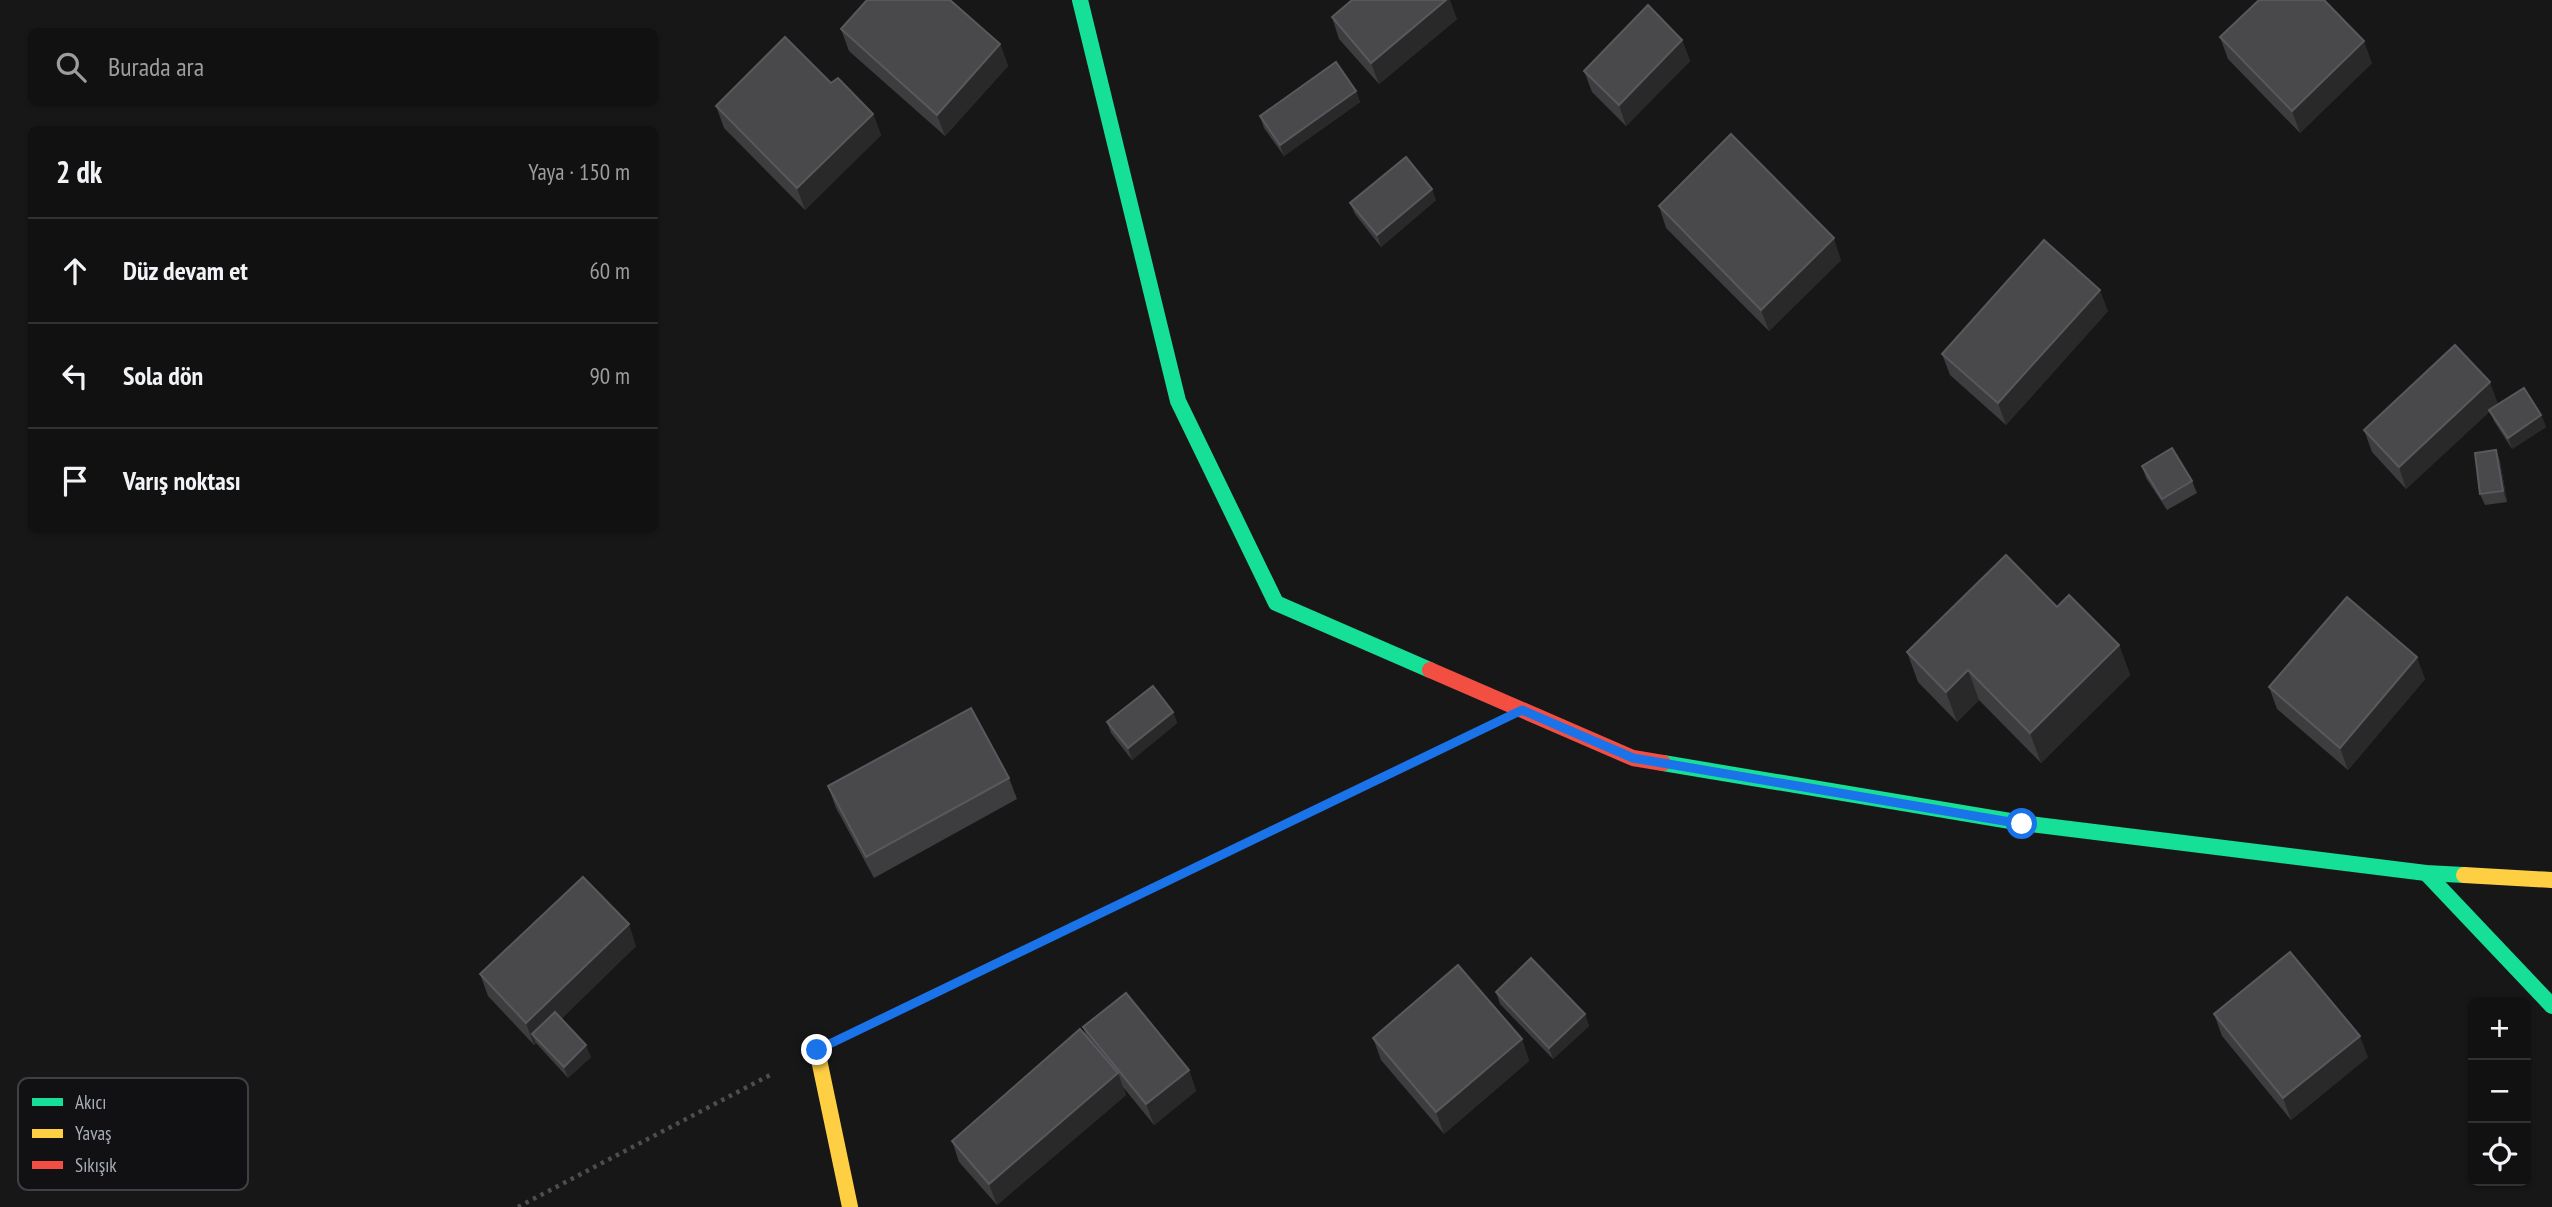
<!DOCTYPE html>
<html lang="tr">
<head>
<meta charset="utf-8">
<style>
	body { margin:0; font-family:"PT Sans Narrow",sans-serif; background:#1a1a1a; color:#f1f3f6 }
	.controls { position:absolute; right:21px; bottom:21px; display:grid; overflow:hidden; border-radius:10px; box-shadow:0 2px 5px #0004 }
	.controls button { width:63px; height:63px; display:grid; place-items:center; padding:0; border:0; border-bottom:2px solid #303131; background:#111; color:#f1f3f6; font:35px sans-serif }
	.stop { position:absolute; width:21px; height:21px; margin:-16px; border:5px solid #1a73e8; border-radius:50%; background:#fff }
	.stop.end { background:#1a73e8; border-color:#fff; box-shadow:0 2px 7px #0008 }
	.list { margin:0; padding:0; list-style:none }
	h2 { display:flex; justify-content:space-between; align-items:center; height:91px; margin:0; padding:0 28px; font-size:30px }
	h2 small { font-size:23px; font-weight:400; color:#9c9d9f }
	.list li { display:grid; grid-template-columns:46px 1fr auto; gap:21px; align-items:center; box-sizing:border-box; height:105px; padding:0 28px; border-top:2px solid #303131 }
	.list b { display:block; font-size:26px; white-space:nowrap }
	.list em { font-size:23px; font-style:normal; color:#9c9d9f }
	.icon { flex:none; width:38px; height:38px; fill:none; stroke:currentColor; stroke-width:2; stroke-linecap:round; stroke-linejoin:round }
	.map { position:relative; flex:none; width:2552px; height:1207px; overflow:hidden }
	.search { position:absolute; background:#111; box-shadow:0 2px 5px #0004; left:28px; top:28px; width:630px; height:77px; display:flex; align-items:center; gap:18px; box-sizing:border-box; padding:0 24px; border-radius:10px; color:#9c9d9f; font-size:26px }
	.panel { position:absolute; background:#111; box-shadow:0 2px 5px #0004; left:28px; top:126px; width:630px; height:406px; border-radius:10px }
	.map>svg:first-child { display:block }
	.lines { fill:none; stroke-linecap:round; stroke-linejoin:round }
	.path { stroke:#4d4e52; stroke-width:4.5; stroke-dasharray:3.5 5; stroke-linecap:butt }
	.fast { stroke:#16e098; stroke-width:16 }
	.slow { stroke:#ffcf43; stroke-width:16 }
	.jam { stroke:#f24e42; stroke-width:16 }
	.wall { fill:#3d3d3f }
	.shaded-wall { fill:#29292a }
	.building { fill:#49494c; stroke:#58595d; stroke-width:2 }
	.route { stroke:#1a73e8; stroke-width:9 }
	.key { fill:#111113; stroke:#3e4045; stroke-width:2 }
	.key-label { font-size:19px; fill:#a8adb8 }
</style>
</head>
<body>
<div class="map">
<svg width="2552" height="1207" viewBox="0 0 2552 1207">
	<rect width="100%" height="100%" fill="#171717"/>
	<g class="lines">
		<g class="path">
			<path d="M861 1029 1461 740"/>
			<path d="M518 1207 772 1074"/>
		</g>
		<g class="fast">
			<path d="M1080 0 1178 401 1276 603 1430 670"/>
			<path d="M1663 763 2022 823 2426 873 2464 875"/>
			<path d="M2426 873 2552 1006"/>
		</g>
		<g class="slow">
			<path d="M2464 875 2552 880"/>
			<path d="M817 1050 850 1207"/>
		</g>
		<path class="jam" d="M1430 670 1633 758 1663 763"/>
	</g>
	<g class="wall">
		<path d="M1332 17 1457 19 1379 84 1339 39Z"/>
		<path d="M841 29 1000 44 1008 66 945 136 849 51Z"/>
		<path d="M2220 37 2372 63 2300 133 2228 59Z"/>
		<path d="M1682 40 1690 61 1626 126 1592 92 1584 71Z"/>
		<path d="M831 83 873 114 881 135 805 210 724 128 716 106Z"/>
		<path d="M1356 91 1360 102 1284 156 1264 128 1260 116Z"/>
		<path d="M1436 200 1381 247 1355 214 1350 203Z"/>
		<path d="M1659 206 1841 260 1769 331 1666 228Z"/>
		<path d="M2108 311 2006 425 1950 375 1942 354Z"/>
		<path d="M2498 404 2541 415 2546 427 2512 449 2494 421 2490 411 2406 489 2372 452 2364 430Z"/>
		<path d="M2496 450 2500 461 2507 502 2485 505 2480 494Z"/>
		<path d="M2142 466 2192 481 2197 493 2167 510 2146 478Z"/>
		<path d="M2057 607 2119 645 2130 675 2041 763 1979 700 1957 722 1918 682 1907 652Z"/>
		<path d="M2425 679 2348 770 2277 709 2269 687Z"/>
		<path d="M1173 712 1177 723 1132 760 1111 733 1107 722Z"/>
		<path d="M1009 778 1017 799 874 878 836 808 828 786Z"/>
		<path d="M636 946 561 1019 591 1057 568 1078 536 1043 534 1045 488 996 480 974Z"/>
		<path d="M1496 992 1585 1014 1589 1026 1553 1059 1500 1004Z"/>
		<path d="M2214 1014 2368 1057 2291 1120 2222 1036Z"/>
		<path d="M1083 1027 1189 1070 1196 1091 1154 1125 1123 1087 1126 1095 997 1205 959 1162 952 1141 1087 1038Z"/>
		<path d="M1373 1038 1522 1039 1529 1061 1444 1134 1381 1060Z"/>
	</g>
	<g class="shaded-wall">
		<path d="M1446 0H1450L1457 19 1379 84 1371 63Z"/>
		<path d="M1682 40 1690 61 1626 126 1619 105Z"/>
		<path d="M2364 41 2372 63 2300 133 2292 111Z"/>
		<path d="M1000 44 1008 66 945 136 937 115Z"/>
		<path d="M1356 91 1360 102 1284 156 1280 145Z"/>
		<path d="M873 114 881 135 805 210 797 188Z"/>
		<path d="M1432 189 1436 200 1381 247 1377 235Z"/>
		<path d="M1834 238 1841 260 1769 331 1761 310Z"/>
		<path d="M2100 290 2108 311 2006 425 1998 403Z"/>
		<path d="M2490 382 2498 404 2406 489 2399 467Z"/>
		<path d="M2541 415 2546 427 2512 449 2508 438Z"/>
		<path d="M2496 450 2500 461 2507 502 2503 491Z"/>
		<path d="M2119 645 2130 675 2041 763 2030 733Z"/>
		<path d="M2417 657 2425 679 2348 770 2340 748Z"/>
		<path d="M1968 670 1979 700 1957 722 1946 692Z"/>
		<path d="M1173 712 1177 723 1132 760 1128 748Z"/>
		<path d="M629 924 636 946 539 1040 532 1034 536 1043 534 1045 526 1023Z"/>
		<path d="M1585 1014 1589 1026 1553 1059 1549 1048Z"/>
		<path d="M2360 1036 2368 1057 2291 1120 2283 1098Z"/>
		<path d="M1522 1039 1529 1061 1444 1134 1436 1112Z"/>
		<path d="M586 1045 591 1057 568 1078 564 1067Z"/>
		<path d="M1189 1070 1196 1091 1154 1125 1146 1104Z"/>
		<path d="M1118 1073 1126 1095 997 1205 989 1184Z"/>
	</g>
	<g class="building">
		<path d="M867 0H950L1000 44 937 115 841 29Z"/>
		<path d="M1352 0H1446L1371 63 1332 17Z"/>
		<path d="M2259 0H2324L2364 41 2292 111 2220 37Z"/>
		<path d="M1648 5 1682 40 1619 105 1584 71Z"/>
		<path d="M785 37 831 83 838 78 873 114 797 188 716 106Z"/>
		<path d="M1336 62 1356 91 1280 145 1260 116Z"/>
		<path d="M1731 134 1834 238 1761 310 1659 206Z"/>
		<path d="M1406 157 1432 189 1377 235 1350 203Z"/>
		<path d="M2044 240 2100 290 1998 403 1942 354Z"/>
		<path d="M2455 345 2490 382 2399 467 2364 430Z"/>
		<path d="M2524 388 2541 415 2508 438 2489 410Z"/>
		<path d="M2172 448 2192 481 2162 499 2142 466Z"/>
		<path d="M2496 450 2503 491 2480 494 2475 453Z"/>
		<path d="M2006 555 2057 607 2069 595 2119 645 2030 733 1968 670 1946 692 1907 652Z"/>
		<path d="M2347 597 2417 657 2340 748 2269 687Z"/>
		<path d="M1153 686 1173 712 1128 748 1107 722Z"/>
		<path d="M971 708 1009 778 866 857 828 786Z"/>
		<path d="M583 877 629 924 526 1023 480 974Z"/>
		<path d="M2290 952 2360 1036 2283 1098 2214 1014Z"/>
		<path d="M1531 958 1585 1014 1549 1048 1496 992Z"/>
		<path d="M1458 965 1522 1039 1436 1112 1373 1038Z"/>
		<path d="M1126 993 1189 1070 1146 1104 1083 1027Z"/>
		<path d="M555 1012 586 1045 564 1067 532 1034Z"/>
		<path d="M1080 1029 1118 1073 989 1184 952 1141Z"/>
	</g>
	<g class="lines">
		<path class="route" d="M817 1050 1522 710 1633 758 2022 824"/>
	</g>
	<rect x="18" y="1078" width="230" height="112" rx="10" class="key"/>
	<rect x="32" y="1098" width="31" height="8" fill="#16e098"/>
	<rect x="32" y="1129" width="31" height="9" fill="#ffcf43"/>
	<rect x="32" y="1161" width="31" height="8" fill="#f24e42"/>
	<g class="key-label">
		<text x="75" y="1109">Akıcı</text>
		<text x="75" y="1140">Yavaş</text>
		<text x="75" y="1172">Sıkışık</text>
	</g>
</svg>
<div class="controls">
<button>+</button>
<button>−</button>
<button><svg class="icon" aria-label="locate" viewBox="0 0 24 24"><circle cx="12" cy="12" r="6"/><path d="M12 2v4M12 18v4M2 12h4M18 12h4"/></svg></button>
</div>
<div class="stop" style="left:2022px;top:824px"></div>
<div class="stop end" style="left:817px;top:1050px"></div>
<div class="search"><svg class="icon" aria-label="search" viewBox="0 0 24 24"><circle cx="10" cy="10" r="6"/><path d="M15 15l6 6"/></svg>Burada ara</div>
<section class="panel">
<h2>2 dk<small>Yaya · 150 m</small></h2>
<ul class="list">
<li><svg class="icon" aria-label="ahead" viewBox="0 0 24 24"><path d="M12 20V5M6 11l6-6 6 6"/></svg><div><b>Düz devam et</b></div><em>60 m</em></li>
<li><svg class="icon" aria-label="left" viewBox="0 0 24 24"><path d="M17 20v-9H6M10 6l-5 5 5 5"/></svg><div><b>Sola dön</b></div><em>90 m</em></li>
<li><svg class="icon" aria-label="arrive" viewBox="0 0 24 24"><path d="M6 21V4h12l-3 4 3 4H6"/></svg><div><b>Varış noktası</b></div></li>
</ul>
</section>
</div>
</body>
</html>
